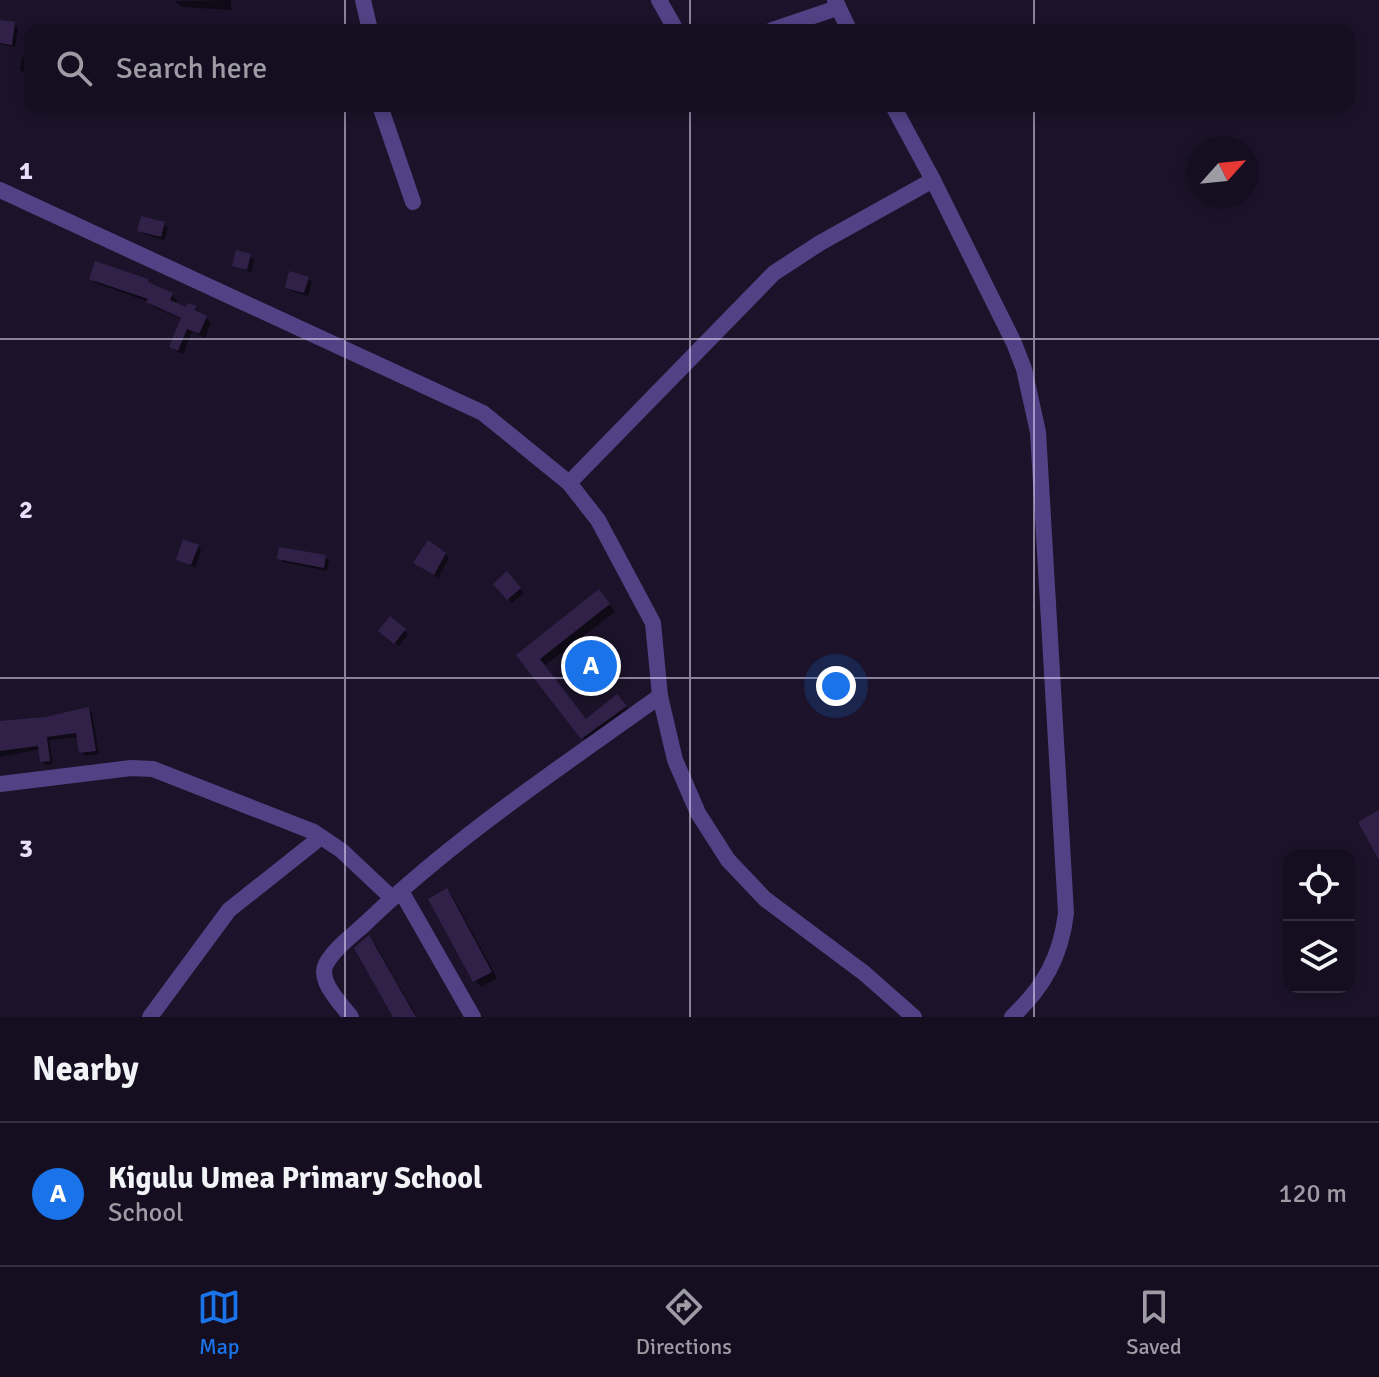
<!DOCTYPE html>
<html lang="en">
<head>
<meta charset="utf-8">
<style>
	body { margin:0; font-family:Signika,sans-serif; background:#221c2d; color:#f1f3f6 }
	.controls { position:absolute; right:24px; bottom:24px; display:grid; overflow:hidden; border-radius:16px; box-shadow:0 4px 12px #0003 }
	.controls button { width:72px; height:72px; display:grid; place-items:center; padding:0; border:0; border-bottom:2px solid #342e3e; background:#150e20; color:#f1f3f6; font:40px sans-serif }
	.compass { position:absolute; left:1187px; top:136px; width:72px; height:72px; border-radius:50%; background:#150e20; box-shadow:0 4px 12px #0003; rotate:63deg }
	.you { position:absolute; left:836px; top:686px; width:28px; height:28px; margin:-20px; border:6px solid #fff; border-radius:50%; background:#1a73e8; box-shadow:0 0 0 12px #1a73e833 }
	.badge { display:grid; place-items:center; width:52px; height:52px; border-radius:50%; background:#1a73e8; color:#fff; font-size:26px; font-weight:700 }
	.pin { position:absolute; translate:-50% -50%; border:4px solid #fff; box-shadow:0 2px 8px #0006 }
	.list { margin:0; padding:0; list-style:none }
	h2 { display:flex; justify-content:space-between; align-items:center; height:104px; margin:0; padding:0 32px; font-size:34px }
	h2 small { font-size:26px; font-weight:400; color:#9d9ca5 }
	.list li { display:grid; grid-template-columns:52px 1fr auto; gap:24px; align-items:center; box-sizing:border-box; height:144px; padding:0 32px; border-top:2px solid #342e3e }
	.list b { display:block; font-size:30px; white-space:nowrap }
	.list p { margin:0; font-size:26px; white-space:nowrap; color:#9d9ca5 }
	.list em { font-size:26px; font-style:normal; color:#9d9ca5 }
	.icon { flex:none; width:44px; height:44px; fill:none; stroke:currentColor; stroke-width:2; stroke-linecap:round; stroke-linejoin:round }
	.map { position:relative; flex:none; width:1379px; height:1017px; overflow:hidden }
	.search { position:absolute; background:#150e20; box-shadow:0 4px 12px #0003; left:24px; right:24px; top:24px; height:88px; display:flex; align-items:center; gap:20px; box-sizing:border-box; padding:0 28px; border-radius:16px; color:#9d9ca5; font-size:30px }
	.sheet { height:248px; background:#150e20 }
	nav { display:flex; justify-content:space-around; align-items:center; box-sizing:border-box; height:112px; border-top:2px solid #342e3e; background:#150e20; font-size:22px; color:#9d9ca5 }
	nav a { display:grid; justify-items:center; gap:4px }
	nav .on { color:#1a73e8 }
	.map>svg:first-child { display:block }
	.shadow { fill:#0007 }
	.building { fill:#312149 }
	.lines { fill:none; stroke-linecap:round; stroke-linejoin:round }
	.minor { stroke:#524285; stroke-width:16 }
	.grid { fill:none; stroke:#e8defc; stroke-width:2; stroke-opacity:0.55 }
	.grid-label { font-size:26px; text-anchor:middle; font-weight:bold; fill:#e8defc; stroke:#1c132a; stroke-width:8; stroke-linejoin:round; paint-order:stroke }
</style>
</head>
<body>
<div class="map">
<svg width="1379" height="1017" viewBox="0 0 1379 1017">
	<rect width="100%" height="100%" fill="#1c132a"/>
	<g class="shadow">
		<path d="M231 0V10L182 7 175 1Z"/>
		<path d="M0 22 14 24 18 28 15 47 0 44Z"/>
		<path d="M22 57 30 59V75L20 70Z"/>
		<path d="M164 224 168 228 164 240 143 234 139 230Z"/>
		<path d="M250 256 254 260 251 273 234 265Z"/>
		<path d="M91 278 147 281 172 295 177 300 175 304 187 309 195 308 206 318 211 323 205 338 192 332 183 354 176 351 171 346 183 320 154 307 149 302 96 283Z"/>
		<path d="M308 279 312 282 308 296 291 291 287 287Z"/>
		<path d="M198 546 201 550 195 568 178 559Z"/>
		<path d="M445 554 449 558 438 578 419 566Z"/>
		<path d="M325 557 329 561 327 571 283 562 279 559Z"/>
		<path d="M507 574 524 593 512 603 496 584Z"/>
		<path d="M605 598 615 612 544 666 587 721 623 703 631 713 589 744 519 655Z"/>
		<path d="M404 630 408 634 399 646 385 635Z"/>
		<path d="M89 709 92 713 99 754 85 756 81 752 79 737 49 740 53 764 46 765 42 761 40 749 0 757V734L4 724Z"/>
		<path d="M447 891 453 897 497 978 481 987 475 980Z"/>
		<path d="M369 938 375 944 417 1017H396Z"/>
	</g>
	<g class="building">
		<path d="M0 20 15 22 12 45 0 43Z"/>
		<path d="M141 216 165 222 161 237 137 231Z"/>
		<path d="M236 250 251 254 247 270 232 266Z"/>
		<path d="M95 261 148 279V282L173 293 170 300 186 307 188 303 196 306 195 310 207 316 199 334 187 329 178 351 169 347 181 318 146 302 148 299 89 279Z"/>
		<path d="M289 271 309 277 304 293 285 288Z"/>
		<path d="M183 539 199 545 191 565 176 560Z"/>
		<path d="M428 540 446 553 434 575 413 563Z"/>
		<path d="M279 547 326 555 324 568 277 559Z"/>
		<path d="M507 571 521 588 507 600 493 584Z"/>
		<path d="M599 589 610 604 540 659 586 719 617 694 627 706 581 739 516 655Z"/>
		<path d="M390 616 406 629 394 644 378 631Z"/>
		<path d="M89 707 96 751 79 753 76 733 47 737 50 761 40 762 38 746 0 751V721L45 717Z"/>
		<path d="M1379 810V860L1358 822Z"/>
		<path d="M447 888 492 972 473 982 428 899Z"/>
		<path d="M369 935 416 1017H393L354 948Z"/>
	</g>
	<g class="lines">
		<g class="minor">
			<path d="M363 0 370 30"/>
			<path d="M659 0 676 30"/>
			<path d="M835 0 849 30"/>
			<path d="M772 30 837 8"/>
			<path d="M380 106 413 202"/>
			<path d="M893 106 933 180 1014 343 1024 369 1038 432 1066 913C1061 956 1044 987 1012 1017"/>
			<path d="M0 190 483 413 569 483 598 520 653 623 660 696 675 760 698 813 728 860 765 899 864 973 914 1017"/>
			<path d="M569 483 774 273 820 243 933 180"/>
			<path d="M0 784 131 768 153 769 314 832 342 851 392 898"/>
			<path d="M401 891 473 1017"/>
			<path d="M150 1017 229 910 321 837"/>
			<path d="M351 1017C342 1005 317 981 326 964 335 947 356 933 369 920 457 836 561 767 660 696"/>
		</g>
	</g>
	<path class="grid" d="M345 0V30M690 0V30M1034 0V30M345 106V1017M690 106V1017M1034 106V1017M0 339H1379M0 678H1379"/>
	<g class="grid-label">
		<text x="26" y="179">1</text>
		<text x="26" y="518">2</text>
		<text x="26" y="857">3</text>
	</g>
</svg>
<div class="controls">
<button><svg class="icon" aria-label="locate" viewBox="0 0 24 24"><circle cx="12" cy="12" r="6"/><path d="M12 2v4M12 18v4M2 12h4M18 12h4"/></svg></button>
<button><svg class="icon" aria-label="layers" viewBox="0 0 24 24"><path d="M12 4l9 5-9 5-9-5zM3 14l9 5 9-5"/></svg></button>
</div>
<svg class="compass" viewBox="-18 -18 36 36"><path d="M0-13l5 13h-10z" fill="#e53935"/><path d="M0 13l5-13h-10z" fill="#9d9ca5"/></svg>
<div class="you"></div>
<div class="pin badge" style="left:591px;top:666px">A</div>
<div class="search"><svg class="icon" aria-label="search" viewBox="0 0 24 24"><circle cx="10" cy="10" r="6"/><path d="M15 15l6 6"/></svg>Search here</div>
</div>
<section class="sheet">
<h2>Nearby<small></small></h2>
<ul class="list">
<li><span class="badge">A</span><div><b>Kigulu Umea Primary School</b><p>School</p></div><em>120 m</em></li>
</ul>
</section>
<nav>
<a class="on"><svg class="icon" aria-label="map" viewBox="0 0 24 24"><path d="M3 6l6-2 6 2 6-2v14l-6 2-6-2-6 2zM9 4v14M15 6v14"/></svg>Map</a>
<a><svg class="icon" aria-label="directions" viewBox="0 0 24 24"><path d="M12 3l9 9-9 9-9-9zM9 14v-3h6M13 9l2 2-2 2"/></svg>Directions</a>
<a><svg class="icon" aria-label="saved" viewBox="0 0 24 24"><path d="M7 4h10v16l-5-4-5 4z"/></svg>Saved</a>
</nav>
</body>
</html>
